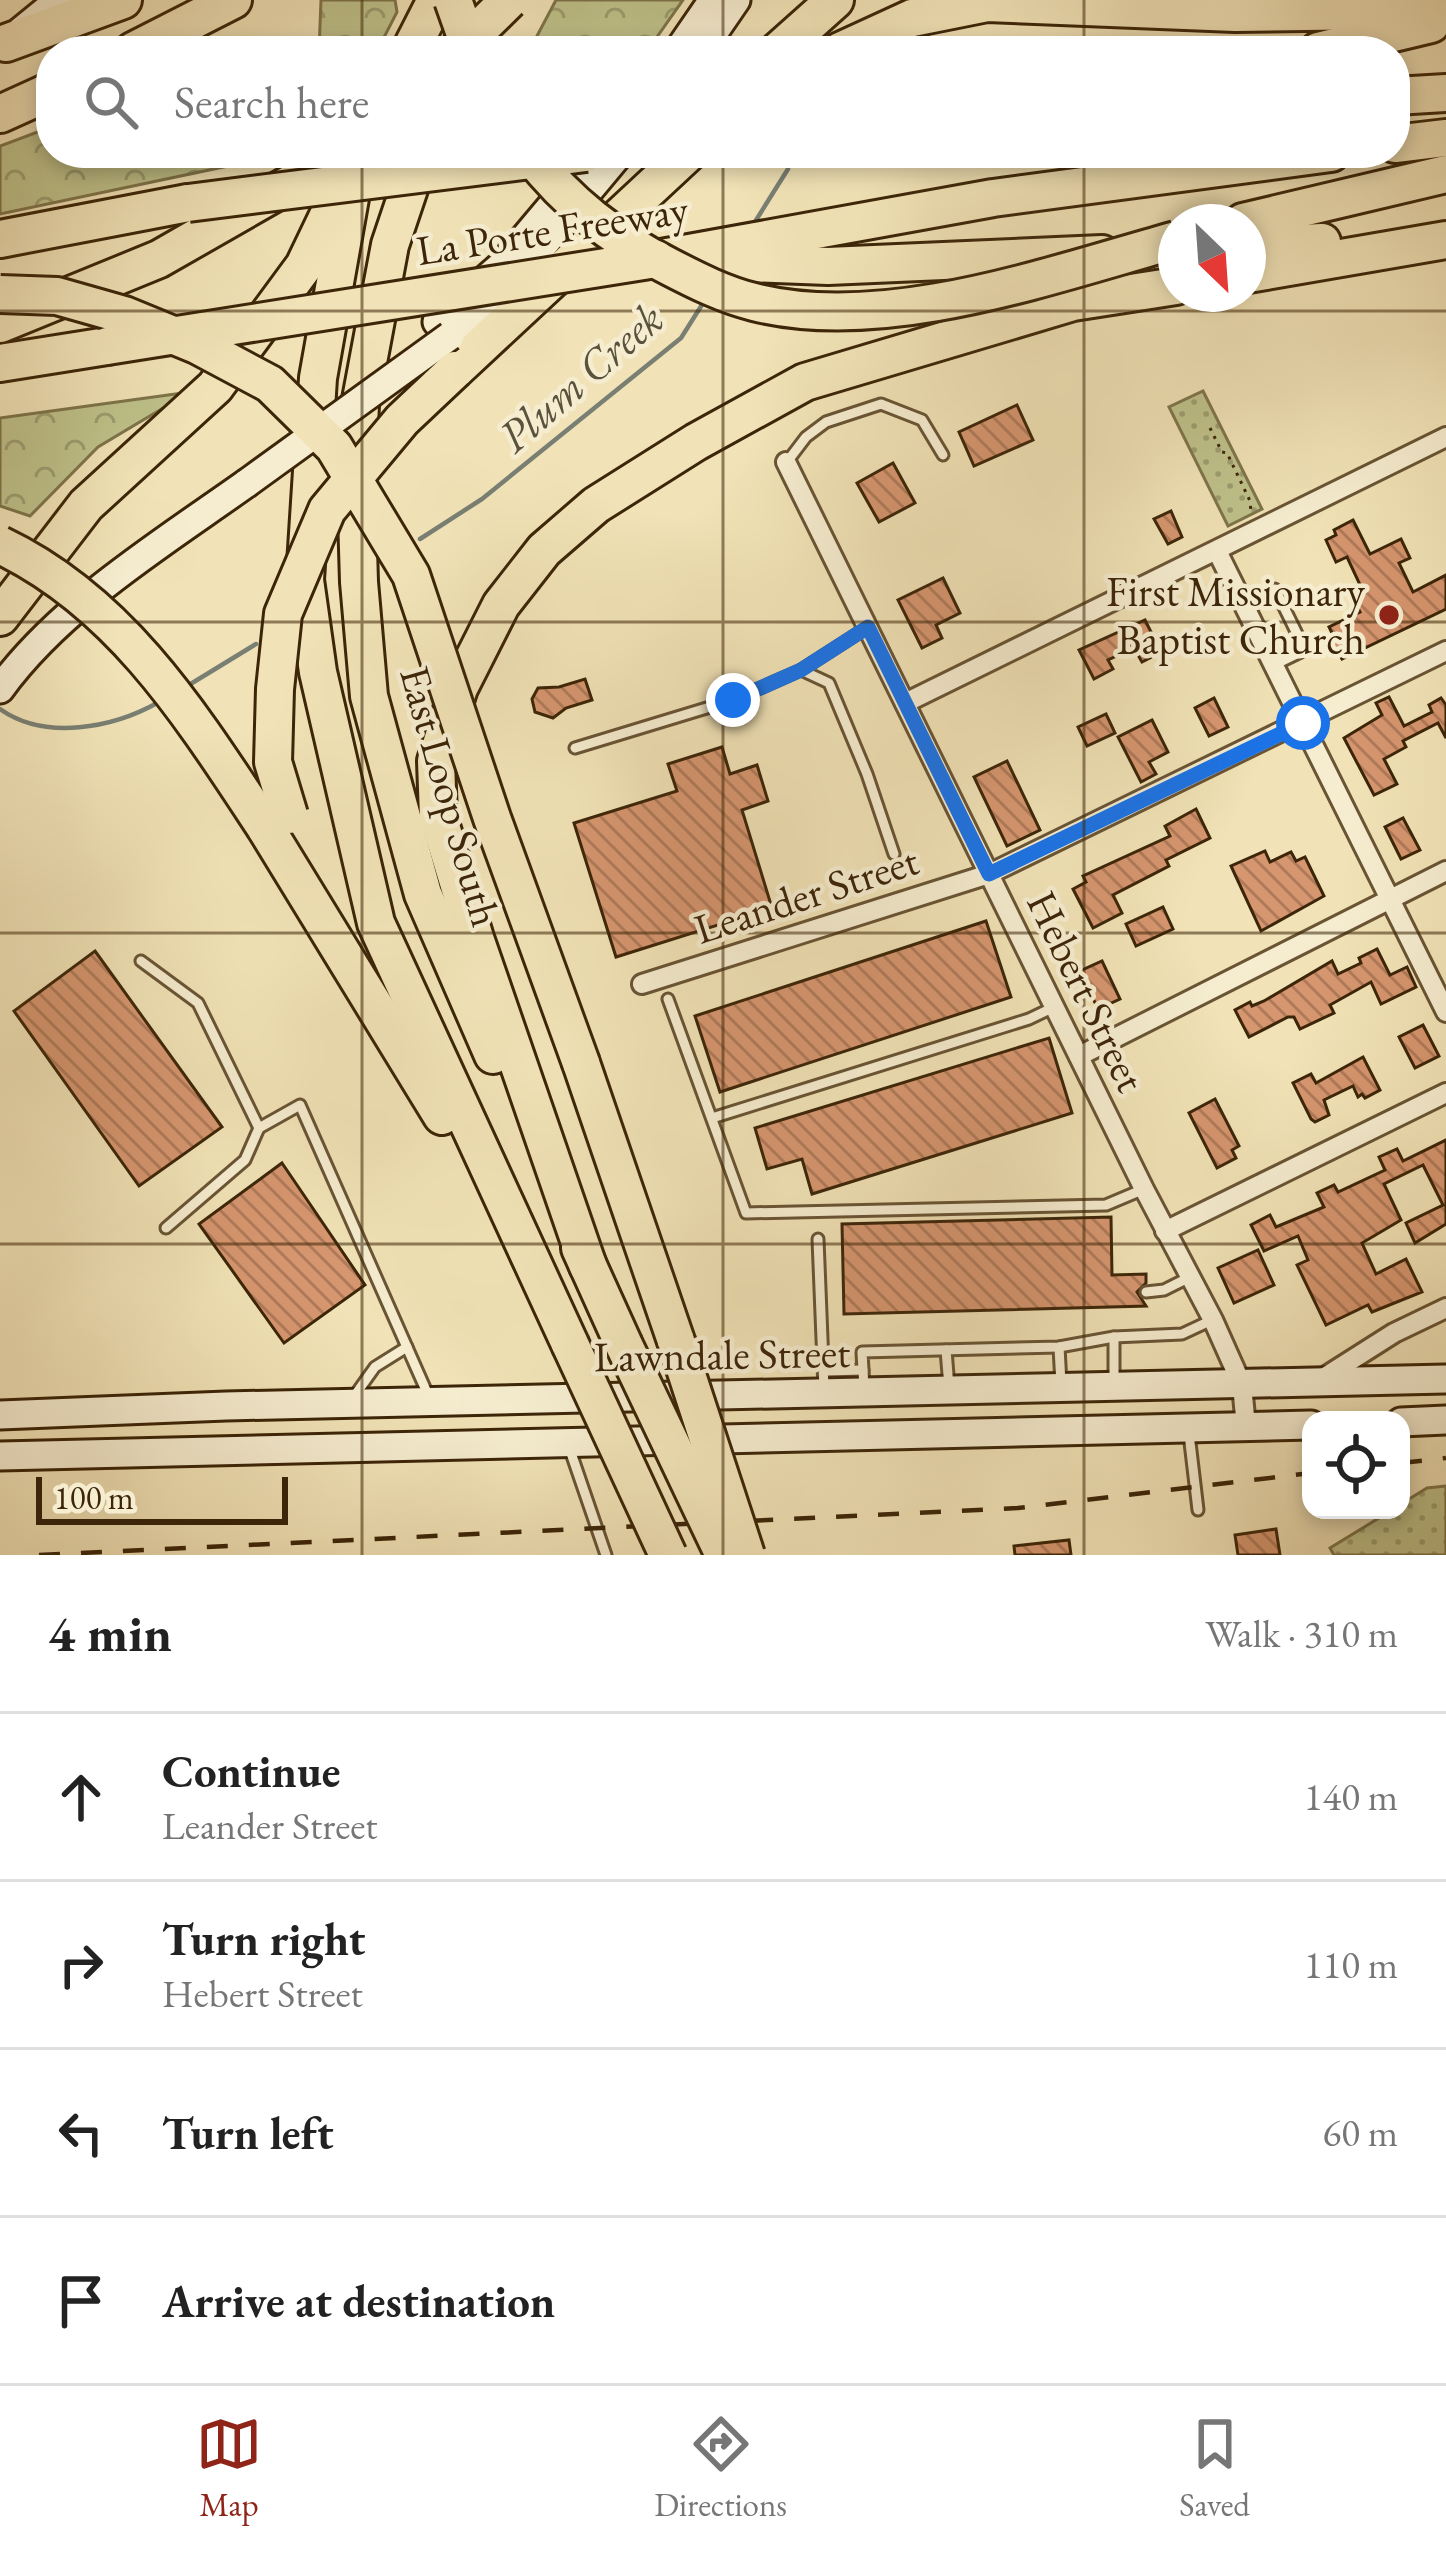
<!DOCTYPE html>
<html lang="en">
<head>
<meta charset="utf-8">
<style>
	body { margin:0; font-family:"EB Garamond",serif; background:#f6f6f6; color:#222 }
	.controls { position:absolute; right:36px; bottom:36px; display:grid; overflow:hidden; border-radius:24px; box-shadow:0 6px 18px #0003 }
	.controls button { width:108px; height:108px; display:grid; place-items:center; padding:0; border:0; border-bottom:3px solid #e0e0e0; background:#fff; color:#222; font:60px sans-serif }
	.compass { position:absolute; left:1158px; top:204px; width:108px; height:108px; border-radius:50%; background:#fff; box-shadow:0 6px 18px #0003; rotate:155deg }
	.scale { position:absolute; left:36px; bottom:30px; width:252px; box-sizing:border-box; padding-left:12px; border:6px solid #3c2508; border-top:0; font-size:33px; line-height:42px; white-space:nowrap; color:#3c2508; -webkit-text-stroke:9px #f6edd0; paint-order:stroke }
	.stop { position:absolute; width:36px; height:36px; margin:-27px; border:9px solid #1a73e8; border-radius:50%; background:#fff }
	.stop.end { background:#1a73e8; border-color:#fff; box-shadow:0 3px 12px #0008 }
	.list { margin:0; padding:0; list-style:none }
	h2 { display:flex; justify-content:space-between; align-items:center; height:156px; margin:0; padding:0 48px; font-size:51px }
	h2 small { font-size:39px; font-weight:400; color:#767676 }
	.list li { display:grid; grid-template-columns:78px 1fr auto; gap:36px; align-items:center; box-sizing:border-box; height:168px; padding:0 48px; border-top:3px solid #e0e0e0 }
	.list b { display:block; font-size:45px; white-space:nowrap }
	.list p { margin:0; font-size:39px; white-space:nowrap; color:#767676 }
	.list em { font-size:39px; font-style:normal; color:#767676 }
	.icon { flex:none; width:66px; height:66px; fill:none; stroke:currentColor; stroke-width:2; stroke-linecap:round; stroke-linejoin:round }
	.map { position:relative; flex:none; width:1446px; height:1555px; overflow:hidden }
	.search { position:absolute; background:#fff; box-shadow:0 6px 18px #0003; left:36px; right:36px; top:36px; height:132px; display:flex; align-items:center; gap:30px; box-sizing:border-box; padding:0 42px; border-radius:48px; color:#767676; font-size:45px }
	.sheet { height:828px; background:#fff }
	nav { display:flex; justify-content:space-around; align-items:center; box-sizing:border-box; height:168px; border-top:3px solid #e0e0e0; background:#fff; font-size:33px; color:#767676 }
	nav a { display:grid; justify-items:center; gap:6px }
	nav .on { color:#8f2418 }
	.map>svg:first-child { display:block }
	.grass { fill:url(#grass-dots); stroke:#7e744a; stroke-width:3 }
	.forest { fill:url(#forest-crowns); stroke:#7e744a; stroke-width:3 }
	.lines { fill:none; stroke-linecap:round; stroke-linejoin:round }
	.stream { stroke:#797f73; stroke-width:4.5 }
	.building { fill:url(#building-back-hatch); stroke:#3c2508; stroke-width:3 }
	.lane-casing { stroke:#695434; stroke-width:15 }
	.street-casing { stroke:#695434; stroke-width:24 }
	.secondary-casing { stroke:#3c2508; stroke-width:33 }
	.highway-casing { stroke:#3c2508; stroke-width:42 }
	.path { stroke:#3c2508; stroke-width:3; stroke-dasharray:3 6; stroke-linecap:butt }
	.lane { stroke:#f6edd0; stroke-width:9 }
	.street { stroke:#f6edd0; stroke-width:18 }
	.secondary { stroke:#f6edd0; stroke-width:27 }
	.highway { stroke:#f1e3b7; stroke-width:36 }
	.rail { stroke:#3c2508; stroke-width:4.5; stroke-dasharray:21 21; stroke-linecap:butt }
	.secondary-bridge-casing { stroke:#3c2508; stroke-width:33; stroke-linecap:butt }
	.highway-bridge-casing { stroke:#3c2508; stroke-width:42; stroke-linecap:butt }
	.secondary-bridge { stroke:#f6edd0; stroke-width:27 }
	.highway-bridge { stroke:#f1e3b7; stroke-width:36 }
	.route { stroke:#1a73e8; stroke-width:15 }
	.grid { fill:none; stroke:#3c2508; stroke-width:3; stroke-opacity:0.55 }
	.poi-dot { fill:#8f2418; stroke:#f6edd0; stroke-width:4.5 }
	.labels { text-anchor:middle; stroke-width:9; stroke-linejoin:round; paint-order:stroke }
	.street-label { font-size:42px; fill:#3c2508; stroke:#f6edd0 }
	.poi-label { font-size:42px; fill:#3c2508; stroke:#f6edd0; text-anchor:end }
	.water-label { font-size:45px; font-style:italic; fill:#5a523d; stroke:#f6edd0 }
</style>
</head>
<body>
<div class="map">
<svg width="1446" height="1555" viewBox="0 0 1446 1555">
	<defs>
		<pattern id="grass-dots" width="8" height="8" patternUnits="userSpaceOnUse" patternTransform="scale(3)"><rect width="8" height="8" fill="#bfc28b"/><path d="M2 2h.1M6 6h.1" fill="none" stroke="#9c9d70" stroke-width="1.8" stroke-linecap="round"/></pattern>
		<pattern id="forest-crowns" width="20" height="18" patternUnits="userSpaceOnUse" patternTransform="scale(3)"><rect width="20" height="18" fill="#bfc28b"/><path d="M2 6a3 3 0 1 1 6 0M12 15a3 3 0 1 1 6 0" fill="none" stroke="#9c9d70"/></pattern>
		<pattern id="building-back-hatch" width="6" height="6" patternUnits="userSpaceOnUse" patternTransform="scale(3)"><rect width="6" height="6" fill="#d6966f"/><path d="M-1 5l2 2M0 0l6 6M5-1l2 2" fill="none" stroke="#af7a59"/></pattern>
	</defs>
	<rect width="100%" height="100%" fill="#f1e3b7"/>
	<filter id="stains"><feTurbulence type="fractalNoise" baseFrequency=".00167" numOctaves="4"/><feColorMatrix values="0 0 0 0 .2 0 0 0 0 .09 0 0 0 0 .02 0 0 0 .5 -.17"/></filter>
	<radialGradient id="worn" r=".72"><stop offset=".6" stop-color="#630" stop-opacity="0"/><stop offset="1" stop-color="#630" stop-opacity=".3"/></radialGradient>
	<g class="grass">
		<path d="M1203 391 1262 509 1228 526 1169 407Z"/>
		<path d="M1446 1486V1555H1334L1330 1548 1392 1510H1401V1504L1427 1488Z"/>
	</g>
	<g class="forest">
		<path d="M321 0H395L397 12 377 51H319Z"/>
		<path d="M556 0H683L647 51H529Z"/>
		<path d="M51 127V153L285 154 0 214V146Z"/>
		<path d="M190 392 98 447 30 516 0 506V418Z"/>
	</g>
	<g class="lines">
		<g class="stream">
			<path d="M753 225 788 169"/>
			<path d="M420 539 482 499 681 338 705 300"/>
			<path d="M184 688 256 644"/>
			<path d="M0 709C45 741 113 728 159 702"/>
		</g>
	</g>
	<g class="building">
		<path d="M1017 405 1033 440 974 466 959 432Z"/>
		<path d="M893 463 915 503 879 522 857 483Z"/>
		<path d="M1171 511 1182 537 1168 544 1154 519Z"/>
		<path d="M1353 520 1370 554 1401 539 1410 558 1399 563 1413 592 1446 575V609L1342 659 1337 649 1332 652 1326 641 1334 637 1329 627 1360 612 1351 594 1362 589 1347 557 1336 562 1326 540 1336 535 1334 530Z"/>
		<path d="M943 578 960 613 936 625 942 638 922 648 898 600Z"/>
		<path d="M1145 620 1161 652 1142 662 1134 648 1108 660 1113 669 1094 679 1079 650Z"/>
		<path d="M585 679 592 700 566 708 553 718 535 712 532 699 538 688 559 687Z"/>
		<path d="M1389 697 1404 726 1432 712 1429 705 1441 698 1446 705V738L1438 723 1403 741 1406 747 1384 759 1397 784 1374 795 1344 738 1382 715 1376 703Z"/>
		<path d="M1214 698 1228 727 1209 736 1195 708Z"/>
		<path d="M1106 714 1115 733 1087 746 1078 727Z"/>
		<path d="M1152 720 1168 752 1149 762 1156 774 1141 782 1118 737Z"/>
		<path d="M722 747 730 774 757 765 768 801 742 810 772 908 616 957 574 823 677 791 668 764Z"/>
		<path d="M1007 761 1040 830 1007 846 974 777Z"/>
		<path d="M1196 809 1210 838 1166 860 1169 866 1113 895 1122 913 1093 928 1073 889 1086 882 1083 876 1170 836 1165 826Z"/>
		<path d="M1403 818 1420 850 1401 859 1385 827Z"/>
		<path d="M1265 851 1270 862 1291 852 1296 861 1305 857 1324 896 1261 931 1231 866Z"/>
		<path d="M1163 907 1173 929 1136 946 1126 924Z"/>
		<path d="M986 921 1011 997 720 1092 695 1016Z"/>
		<path d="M1377 949 1390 975 1407 967 1416 987 1381 1004 1371 982 1330 1005 1334 1013 1300 1029 1294 1017H1288L1249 1037 1235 1010 1250 1002 1252 1006 1264 1001 1332 961 1338 974 1361 963 1359 958Z"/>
		<path d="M95 951 222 1127 139 1186 14 1011Z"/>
		<path d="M1102 961 1120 999 1098 1009 1080 971Z"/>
		<path d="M1423 1025 1439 1056 1415 1068 1399 1037Z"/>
		<path d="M1049 1038 1072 1113 812 1194 802 1159 767 1169 755 1128Z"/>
		<path d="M1363 1057 1380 1090 1365 1098 1362 1094 1358 1097 1353 1086 1324 1100 1329 1115 1315 1122 1311 1119 1293 1083 1311 1074 1316 1083Z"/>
		<path d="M1215 1099 1239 1146 1232 1150 1236 1158 1217 1168 1189 1113Z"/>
		<path d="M1446 1140V1224L1415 1243 1406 1223 1443 1205 1423 1165 1384 1184 1401 1220 1362 1243 1376 1274 1406 1259 1422 1292 1372 1312 1368 1305 1326 1325 1297 1265 1308 1260 1298 1236 1264 1251 1251 1225 1270 1215 1276 1227 1324 1207 1317 1193 1334 1185 1338 1192 1385 1170 1379 1157 1397 1149 1403 1161Z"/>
		<path d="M282 1163 365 1285 284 1343 199 1224Z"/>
		<path d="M1111 1217 1112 1275 1146 1274V1283L1137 1292 1146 1306 844 1314 842 1224Z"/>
		<path d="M1258 1250 1274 1285 1234 1303 1218 1268Z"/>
		<path d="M1276 1529 1280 1555H1238L1235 1535Z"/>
		<path d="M1069 1540 1071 1555H1015L1014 1546Z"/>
	</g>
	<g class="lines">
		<defs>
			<g id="lane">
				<path d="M787 462 806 437 826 422 881 404 922 420 943 455"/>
				<path d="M1244 604 1275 589 1305 650 1274 665"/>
				<path d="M801 670 868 627"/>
				<path d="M575 748 733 700 801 670 829 683 867 774 894 854"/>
				<path d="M141 961 198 1003 259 1128 245 1160 166 1228"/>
				<path d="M668 999 746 1213 1106 1205 1144 1189"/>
				<path d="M712 1118 1029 1019 1054 1007"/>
				<path d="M259 1128 300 1105 429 1397"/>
				<path d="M818 1239 824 1389"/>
				<path d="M1146 1292 1164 1290 1190 1277"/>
				<path d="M1114 1337V1385"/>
				<path d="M1059 1347 1061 1384"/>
				<path d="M946 1350 949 1387"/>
				<path d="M824 1371 863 1370"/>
				<path d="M864 1388 862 1352 1059 1347 1114 1337 1182 1334 1212 1320"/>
				<path d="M355 1395 375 1367 407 1347"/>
				<path d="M1189 1434 1198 1510"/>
				<path d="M569 1447 606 1555"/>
			</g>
			<g id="street">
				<path d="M786 462 1144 1189 1213 1320 1242 1385 1246 1427"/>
				<path d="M1217 551 1446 1012"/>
				<path d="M905 703 1446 437"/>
				<path d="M642 984 989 874 1446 651"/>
				<path d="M1079 1056 1446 871"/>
				<path d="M1165 1231 1446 1093"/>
				<path d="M1320 1380 1394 1333 1446 1308"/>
			</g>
			<g id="secondary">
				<path d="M21 31 59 0"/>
				<path d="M678 51 713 0"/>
				<path d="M701 51 736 0"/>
				<path d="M437 322 501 266 596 153"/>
				<path d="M450 336 515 279 620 153"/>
				<path d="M0 689C60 606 164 542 247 483"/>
				<path d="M0 1415 226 1406 1446 1379"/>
				<path d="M1401 1422 1446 1420"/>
				<path d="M0 1456 1311 1425"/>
			</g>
			<g id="highway">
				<path d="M6 43 123 0"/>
				<path d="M133 51 233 0"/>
				<path d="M410 51 436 0"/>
				<path d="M778 51 835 0"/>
				<path d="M840 51 912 18 987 3 1235 13 1446 10"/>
				<path d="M1318 51 1431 24"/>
				<path d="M1395 96 1446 93"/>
				<path d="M0 114 51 91"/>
				<path d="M1395 144 1446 138"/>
				<path d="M358 153 318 378 305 580 318 672 376 923 570 1344"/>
				<path d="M421 153 390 245 360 405 356 482 359 582 369 696 423 894 493 1055"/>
				<path d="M1243 222 1446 174"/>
				<path d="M0 239 188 203"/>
				<path d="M1248 246 1322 242"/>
				<path d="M656 259 993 198 1331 153"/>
				<path d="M720 262 828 266 1102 254"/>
				<path d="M1248 274 1446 240"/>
				<path d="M0 324 159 259 304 176 334 153"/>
				<path d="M0 363 107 346"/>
				<path d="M455 370 688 153"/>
				<path d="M0 617 86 505 215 387 304 266 338 195"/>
				<path d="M265 827 442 1116"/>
				<path d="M581 1063 676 1341"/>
				<path d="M580 1248 623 1343"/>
				<path d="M588 1266 475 938 438 816 436 761 459 688 501 605 544 550 596 505 696 442 805 382 1073 302 1176 286"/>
			</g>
		</defs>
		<use href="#lane" class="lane-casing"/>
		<use href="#street" class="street-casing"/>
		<use href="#secondary" class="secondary-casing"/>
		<use href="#highway" class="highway-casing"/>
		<path class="path" d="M1210 428 1222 452 1227 453 1250 501 1251 512"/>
		<use href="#lane" class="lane"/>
		<use href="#street" class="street"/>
		<use href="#secondary" class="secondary"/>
		<use href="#highway" class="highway"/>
		<g class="rail">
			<path d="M1401 1463 1446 1458"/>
			<path d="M39 1555 1018 1508 1311 1473"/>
		</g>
		<defs>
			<path id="secondary-bridge" d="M247 483 450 336"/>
			<g id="highway-bridge">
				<path d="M453 0 471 51"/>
				<path d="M457 51 509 0"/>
				<path d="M529 153C568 204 613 238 670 267 697 281 725 295 754 302 884 335 1050 275 1176 240"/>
				<path d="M188 203 586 153"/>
				<path d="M0 294 57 296 124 315 197 345 270 384 334 447 411 575 492 818 581 1063"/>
				<path d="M107 346 656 259"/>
				<path d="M0 545C122 603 193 718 265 827"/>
				<path d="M289 815 273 762 275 689 283 614 327 510 402 420 455 370"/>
				<path d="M676 1341 746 1555"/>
				<path d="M623 1343 724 1555"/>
				<path d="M570 1344 668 1555"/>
			</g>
		</defs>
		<use href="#secondary-bridge" class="secondary-bridge-casing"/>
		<use href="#highway-bridge" class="highway-bridge-casing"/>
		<use href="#secondary-bridge" class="secondary-bridge"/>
		<use href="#highway-bridge" class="highway-bridge"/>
	</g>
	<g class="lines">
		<path class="route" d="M733 700 801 670 868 627 989 874 1303 723"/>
	</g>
	<path class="grid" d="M362 0V51M723 0V51M1084 0V51M362 153V1555M723 153V1555M1084 153V1555M0 311H1446M0 622H1446M0 933H1446M0 1244H1446"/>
	<circle class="poi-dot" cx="1389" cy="615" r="12"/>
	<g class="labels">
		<g class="street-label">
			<text transform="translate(552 229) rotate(-9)" y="15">La Porte Freeway</text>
			<text transform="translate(451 796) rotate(74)" y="15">East Loop South</text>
			<text transform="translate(806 894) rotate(-18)" y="15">Leander Street</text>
			<text transform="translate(1087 991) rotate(64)" y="15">Hebert Street</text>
			<text transform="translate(722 1354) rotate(-1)" y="15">Lawndale Street</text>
		</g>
		<g class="poi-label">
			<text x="1365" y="606">First Missionary<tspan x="1365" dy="48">Baptist Church</tspan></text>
		</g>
		<g class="water-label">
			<text transform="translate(580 377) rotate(-41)" y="16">Plum Creek</text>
		</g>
	</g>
	<rect width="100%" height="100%" filter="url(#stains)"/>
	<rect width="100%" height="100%" fill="url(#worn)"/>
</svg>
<div class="controls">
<button><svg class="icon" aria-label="locate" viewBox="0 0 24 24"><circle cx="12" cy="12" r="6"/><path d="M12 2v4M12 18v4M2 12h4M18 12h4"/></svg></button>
</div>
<svg class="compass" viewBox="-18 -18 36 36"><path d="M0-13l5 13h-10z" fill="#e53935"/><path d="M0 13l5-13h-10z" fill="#767676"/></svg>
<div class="scale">100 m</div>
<div class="stop" style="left:1303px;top:723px"></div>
<div class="stop end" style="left:733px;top:700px"></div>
<div class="search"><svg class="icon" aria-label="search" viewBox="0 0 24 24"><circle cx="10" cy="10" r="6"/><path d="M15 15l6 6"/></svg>Search here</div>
</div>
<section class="sheet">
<h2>4 min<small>Walk · 310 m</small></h2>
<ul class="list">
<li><svg class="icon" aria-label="ahead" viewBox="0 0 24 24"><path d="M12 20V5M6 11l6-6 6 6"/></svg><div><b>Continue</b><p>Leander Street</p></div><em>140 m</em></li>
<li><svg class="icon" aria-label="right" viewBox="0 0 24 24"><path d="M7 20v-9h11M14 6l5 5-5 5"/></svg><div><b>Turn right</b><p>Hebert Street</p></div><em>110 m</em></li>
<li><svg class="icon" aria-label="left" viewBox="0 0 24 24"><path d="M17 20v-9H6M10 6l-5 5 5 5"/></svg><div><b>Turn left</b></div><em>60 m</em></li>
<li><svg class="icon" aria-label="arrive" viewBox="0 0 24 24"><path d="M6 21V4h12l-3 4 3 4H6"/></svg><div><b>Arrive at destination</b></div></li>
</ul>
</section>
<nav>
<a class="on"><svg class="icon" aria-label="map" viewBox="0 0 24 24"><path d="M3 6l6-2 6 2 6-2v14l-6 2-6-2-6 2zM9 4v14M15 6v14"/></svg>Map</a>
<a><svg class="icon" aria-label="directions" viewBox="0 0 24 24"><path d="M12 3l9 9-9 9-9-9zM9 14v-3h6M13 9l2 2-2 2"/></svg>Directions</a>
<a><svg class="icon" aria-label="saved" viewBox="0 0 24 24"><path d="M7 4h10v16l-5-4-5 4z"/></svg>Saved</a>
</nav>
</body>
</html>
